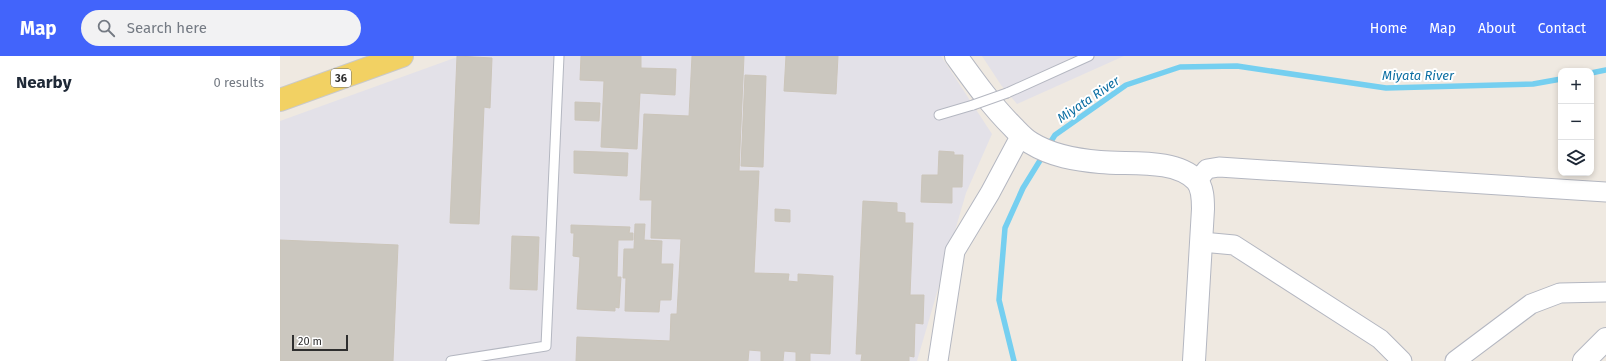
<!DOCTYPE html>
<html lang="en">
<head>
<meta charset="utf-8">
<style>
	body { margin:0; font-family:"Fira Sans",sans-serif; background:#f2f2f3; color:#1f2937 }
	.controls { position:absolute; right:12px; top:12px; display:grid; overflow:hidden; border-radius:8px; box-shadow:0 2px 6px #0003 }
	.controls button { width:36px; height:36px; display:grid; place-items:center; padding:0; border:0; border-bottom:1px solid #e0e1e3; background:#fff; color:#1f2937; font:20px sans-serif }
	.scale { position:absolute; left:12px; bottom:10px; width:56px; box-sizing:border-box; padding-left:4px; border:2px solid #2e2e2e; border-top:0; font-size:11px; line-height:14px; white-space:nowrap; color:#2e2e2e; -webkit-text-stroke:3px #fff; paint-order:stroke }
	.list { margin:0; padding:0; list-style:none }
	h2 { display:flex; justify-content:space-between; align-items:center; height:52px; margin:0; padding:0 16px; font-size:17px }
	h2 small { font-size:13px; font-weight:400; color:#747a83 }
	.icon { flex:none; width:22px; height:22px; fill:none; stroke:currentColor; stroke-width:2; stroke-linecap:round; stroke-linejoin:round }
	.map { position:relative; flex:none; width:1326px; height:305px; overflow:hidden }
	header { display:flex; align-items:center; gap:24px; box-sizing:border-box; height:56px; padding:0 20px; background:#4264fb; color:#fff }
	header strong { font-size:19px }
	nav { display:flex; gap:22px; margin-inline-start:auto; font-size:14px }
	.search { width:280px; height:36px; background:#f2f2f3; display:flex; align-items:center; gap:10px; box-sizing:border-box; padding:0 14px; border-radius:22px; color:#747a83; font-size:15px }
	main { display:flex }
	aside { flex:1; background:#fff }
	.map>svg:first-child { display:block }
	.industrial { fill:#e3e1e8 }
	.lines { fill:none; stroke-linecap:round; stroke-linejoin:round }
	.stream { stroke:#75cff0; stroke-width:5.5 }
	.building { fill:#cbc7bf; stroke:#cbc5ba }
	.service-casing { stroke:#b4b7c1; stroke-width:11 }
	.minor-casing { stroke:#b4b7c1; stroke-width:21 }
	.tertiary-casing { stroke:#b4b7c1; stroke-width:24 }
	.primary-casing { stroke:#c9c9c9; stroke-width:24 }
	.service { stroke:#fff; stroke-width:9 }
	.minor { stroke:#fff; stroke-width:19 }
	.tertiary { stroke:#fff; stroke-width:22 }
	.primary { stroke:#f2d163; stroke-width:22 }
	.service-bridge-casing { stroke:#b4b7c1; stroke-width:11; stroke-linecap:butt }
	.service-bridge { stroke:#fff; stroke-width:9 }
	.labels { text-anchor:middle; stroke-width:4; stroke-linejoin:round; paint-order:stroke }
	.shield { fill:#fff; stroke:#6d6d6d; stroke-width:1 }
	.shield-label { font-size:11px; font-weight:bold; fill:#2e2e2e }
	.water-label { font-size:13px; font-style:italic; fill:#0d6fa3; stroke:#fff }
</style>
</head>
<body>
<header>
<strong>Map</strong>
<div class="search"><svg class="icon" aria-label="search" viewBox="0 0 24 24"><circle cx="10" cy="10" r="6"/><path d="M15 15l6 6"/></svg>Search here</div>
<nav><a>Home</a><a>Map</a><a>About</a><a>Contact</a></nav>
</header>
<main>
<aside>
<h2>Nearby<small>0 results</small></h2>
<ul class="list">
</ul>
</aside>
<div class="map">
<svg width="1326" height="305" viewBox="0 0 1326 305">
	<rect width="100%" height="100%" fill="#efe9e1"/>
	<g class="industrial">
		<path d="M180 0H661L712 78 686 137 637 305H0V65Z"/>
		<path d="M702 0H844L737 48 721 29Z"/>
	</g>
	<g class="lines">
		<g class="stream">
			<path d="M1311 17 1326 14"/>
			<path d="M768 90 775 79 846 29 900 11 957 10 1106 32 1253 28 1281 23"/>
			<path d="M734 305 719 244 725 172 743 132 764 98"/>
		</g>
	</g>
	<g class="building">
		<path d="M177 0 212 2 210 52 204 51 199 168 170 167Z"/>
		<path d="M301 0H361V12L396 13 395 39 360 37 357 93 321 91 324 25 300 24Z"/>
		<path d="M412 0H464L459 115H479L474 217 509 218 508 225 518 226V218L553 220 550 298 530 297V305H516V296L504 295 503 305H481V295L469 294 468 305H296L297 281 390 285 391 258H397L401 183 371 182 372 144H360L364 58 409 60Z"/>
		<path d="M506 0H558L556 38 504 35Z"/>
		<path d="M465 19 486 20 483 111 461 110Z"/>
		<path d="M295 46 320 47 319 65 295 64Z"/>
		<path d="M294 95 348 97 347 120 294 117Z"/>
		<path d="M659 95 674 96V99H683L682 131H672V147L641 146 642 119H658Z"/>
		<path d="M583 145 617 147V156L625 157V167H633L630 239H644L643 268 635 267 634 301 629 300V305H581L582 298H576Z"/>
		<path d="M495 153 510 154V166L495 165Z"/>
		<path d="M355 168H365L364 184 382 185 381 208H393L391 244H380L379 256 345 255 346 222H343L344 193H354Z"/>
		<path d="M291 169 350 171 349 177H353V184H338L337 221H341L339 252 335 251V255L297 253 300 201 293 200 294 177H291Z"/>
		<path d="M232 180 259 181 257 234 230 233Z"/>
		<path d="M0 184 118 189 113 305H0Z"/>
	</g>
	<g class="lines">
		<defs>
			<g id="service">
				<path d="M727 37 809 0"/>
				<path d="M659 59 693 49"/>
				<path d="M171 305 266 290 279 0"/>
			</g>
			<g id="minor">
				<path d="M917 125 927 113 939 111 1326 136"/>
				<path d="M922 186 954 189 1100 283 1122 305"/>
				<path d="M658 305 675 195 710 137 741 79"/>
				<path d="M1175 305 1251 248 1280 237 1326 236"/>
			</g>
			<g id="tertiary">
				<path d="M676 0C694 25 711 49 733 71 738 76 744 83 751 87 772 100 796 104 820 106 849 109 894 102 916 124 923 131 923 144 923 153L914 305"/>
				<path d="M1304 305 1326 283"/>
			</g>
			<path id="primary" d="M0 44 122 0"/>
		</defs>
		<use href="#service" class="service-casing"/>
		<use href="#minor" class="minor-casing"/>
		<use href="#tertiary" class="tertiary-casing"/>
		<use href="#primary" class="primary-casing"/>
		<use href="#service" class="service"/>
		<use href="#minor" class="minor"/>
		<use href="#tertiary" class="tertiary"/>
		<use href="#primary" class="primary"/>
		<defs>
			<path id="service-bridge" d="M693 49 727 37"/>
		</defs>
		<use href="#service-bridge" class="service-bridge-casing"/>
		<use href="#service-bridge" class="service-bridge"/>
	</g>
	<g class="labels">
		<rect class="shield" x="51" y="13" width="20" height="18" rx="3"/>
		<g class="shield-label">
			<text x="61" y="26">36</text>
		</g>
		<g class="water-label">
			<text x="1138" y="24">Miyata River</text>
			<text transform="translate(808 43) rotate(-34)" y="5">Miyata River</text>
		</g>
	</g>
</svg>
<div class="controls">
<button>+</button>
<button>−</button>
<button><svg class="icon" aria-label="layers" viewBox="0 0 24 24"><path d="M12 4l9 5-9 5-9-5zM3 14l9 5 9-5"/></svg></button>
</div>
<div class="scale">20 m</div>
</div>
</main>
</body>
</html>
